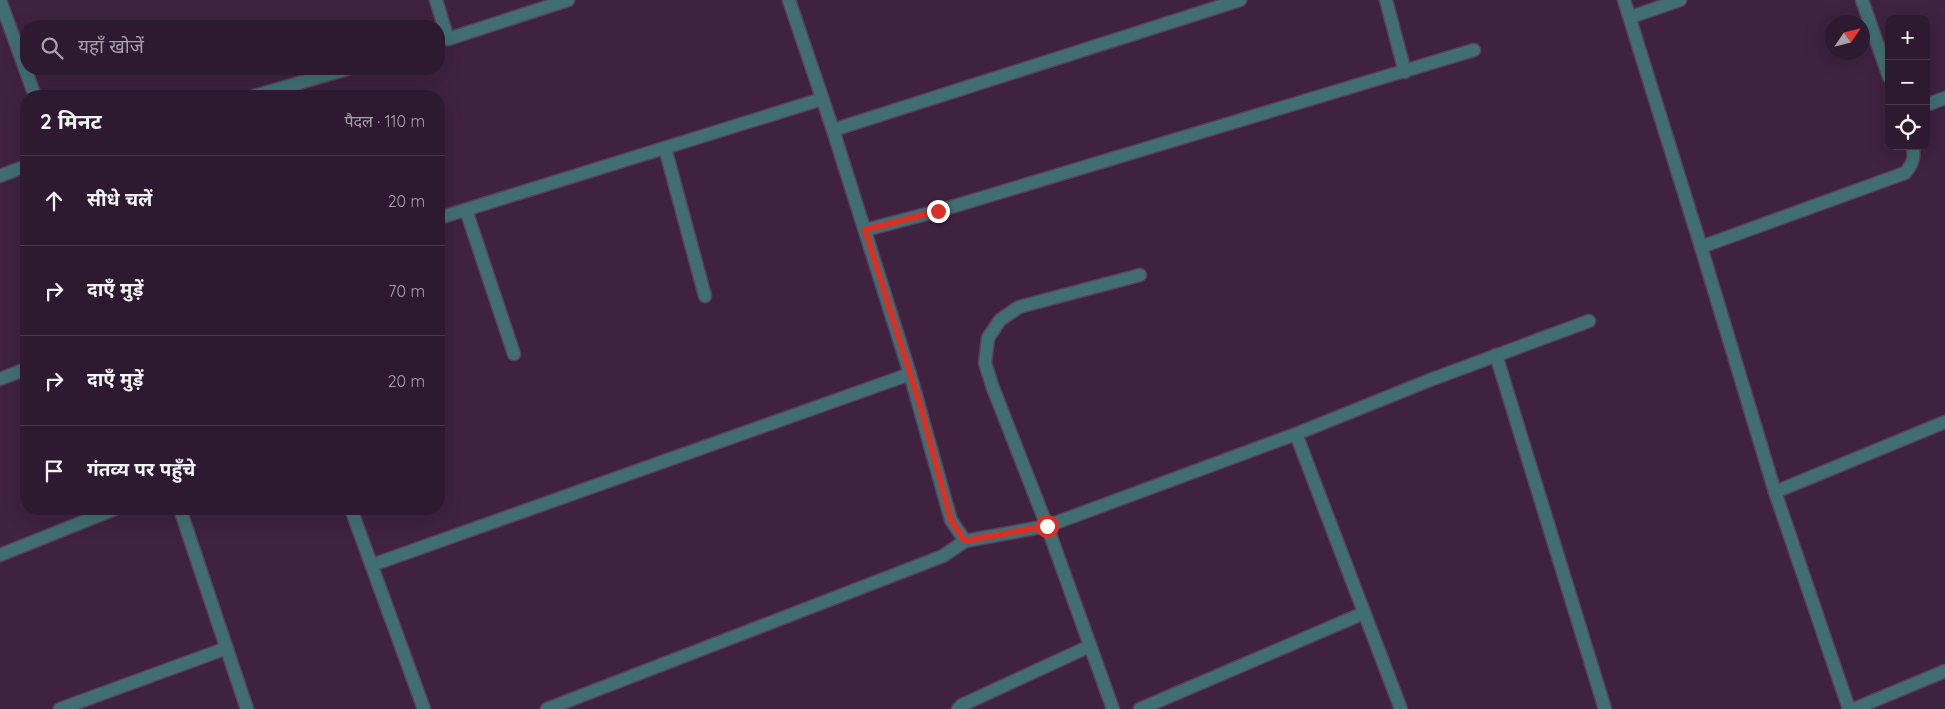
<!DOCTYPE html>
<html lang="hi">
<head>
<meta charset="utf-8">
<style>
	body { margin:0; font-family:Quicksand,"Noto Sans Devanagari",sans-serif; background:#3a273c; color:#f1f3f6 }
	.controls { position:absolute; right:15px; top:15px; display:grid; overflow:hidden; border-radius:10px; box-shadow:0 5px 20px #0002 }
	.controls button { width:45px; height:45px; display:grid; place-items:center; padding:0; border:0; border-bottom:1px solid #49384c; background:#2e1a30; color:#f1f3f6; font:25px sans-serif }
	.compass { position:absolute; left:1825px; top:15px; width:45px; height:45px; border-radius:50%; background:#2e1a30; box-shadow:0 5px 20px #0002; rotate:55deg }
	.stop { position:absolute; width:15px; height:15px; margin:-11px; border:4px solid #d93025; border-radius:50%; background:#fff }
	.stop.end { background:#d93025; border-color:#fff; box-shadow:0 1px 5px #0008 }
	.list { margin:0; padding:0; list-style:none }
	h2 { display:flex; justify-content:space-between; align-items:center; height:65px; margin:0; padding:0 20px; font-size:21px }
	h2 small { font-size:16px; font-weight:400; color:#a7a1ab }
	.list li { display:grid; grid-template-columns:32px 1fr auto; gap:15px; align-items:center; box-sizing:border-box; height:90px; padding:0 20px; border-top:1px solid #49384c }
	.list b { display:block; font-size:19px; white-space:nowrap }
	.list em { font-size:16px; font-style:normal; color:#a7a1ab }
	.icon { flex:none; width:28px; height:28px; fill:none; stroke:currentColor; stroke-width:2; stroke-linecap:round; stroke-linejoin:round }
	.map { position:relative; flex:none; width:1945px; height:709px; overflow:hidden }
	.search { position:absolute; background:#2e1a30; box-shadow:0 5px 20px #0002; left:20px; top:20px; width:425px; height:55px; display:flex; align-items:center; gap:12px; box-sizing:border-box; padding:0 18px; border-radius:20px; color:#a7a1ab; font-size:19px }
	.panel { position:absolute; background:#2e1a30; box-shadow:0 5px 20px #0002; left:20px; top:90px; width:425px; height:425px; border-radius:20px }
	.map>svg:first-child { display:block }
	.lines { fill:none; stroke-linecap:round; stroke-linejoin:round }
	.lane-casing { stroke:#593f5a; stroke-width:15 }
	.street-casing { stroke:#593f5a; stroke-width:15 }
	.lane { stroke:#416e73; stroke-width:12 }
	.street { stroke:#416e73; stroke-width:12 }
	.route { stroke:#d93025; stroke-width:6 }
</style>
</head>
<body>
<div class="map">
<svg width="1945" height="709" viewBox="0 0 1945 709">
	<rect width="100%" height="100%" fill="#3e2240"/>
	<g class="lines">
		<defs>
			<path id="lane" d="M1047 526 993 388 985 363 988 338 1000 320 1019 307 1140 275"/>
			<g id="street">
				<path d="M0 0 35 96"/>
				<path d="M436 0 448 39 568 0"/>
				<path d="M789 0 833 130 910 374 951 520 965 541 1047 526 1296 434 1430 380 1589 321"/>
				<path d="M1386 0 1405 72"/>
				<path d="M1624 0 1701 247 1775 492 1849 709"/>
				<path d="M1862 0 1889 77"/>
				<path d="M1631 17 1680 0"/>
				<path d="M254 96 347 69"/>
				<path d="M1926 105 1945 98"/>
				<path d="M833 130 1240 0"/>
				<path d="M665 148 705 296"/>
				<path d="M0 176 26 166"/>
				<path d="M466 210 514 354"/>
				<path d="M439 218 822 99"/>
				<path d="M865 230 938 211 1474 50"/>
				<path d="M1701 247 1905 173C1912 165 1916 157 1912 146"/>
				<path d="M1496 355 1605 709"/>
				<path d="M0 379 26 369"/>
				<path d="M1296 434 1401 709"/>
				<path d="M1775 492 1945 422"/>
				<path d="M180 509 247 709"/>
				<path d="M351 509 424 709"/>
				<path d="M1047 526 1113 709"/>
				<path d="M0 555 115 509"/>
				<path d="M372 565 910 374"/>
				<path d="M60 709 227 648"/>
				<path d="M547 709 943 556 965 541"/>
				<path d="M958 709 962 705 1090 646"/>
				<path d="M1140 709 1364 613"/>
				<path d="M1854 709 1945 671"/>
			</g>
		</defs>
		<use href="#lane" class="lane-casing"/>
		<use href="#street" class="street-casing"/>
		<use href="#lane" class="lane"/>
		<use href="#street" class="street"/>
	</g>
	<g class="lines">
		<path class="route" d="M938 211 865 230 920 405 951 520 965 541 1047 526"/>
	</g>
</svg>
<div class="controls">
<button>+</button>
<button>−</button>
<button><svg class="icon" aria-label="locate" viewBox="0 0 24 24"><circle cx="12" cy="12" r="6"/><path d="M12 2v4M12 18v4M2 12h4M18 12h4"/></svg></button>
</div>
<svg class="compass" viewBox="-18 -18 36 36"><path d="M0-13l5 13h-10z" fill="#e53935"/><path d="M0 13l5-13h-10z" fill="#a7a1ab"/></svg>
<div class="stop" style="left:1047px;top:526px"></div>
<div class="stop end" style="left:938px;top:211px"></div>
<div class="search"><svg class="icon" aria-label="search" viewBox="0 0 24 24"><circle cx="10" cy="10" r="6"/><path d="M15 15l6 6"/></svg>यहाँ खोजें</div>
<section class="panel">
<h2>2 मिनट<small>पैदल · 110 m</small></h2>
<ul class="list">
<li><svg class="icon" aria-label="ahead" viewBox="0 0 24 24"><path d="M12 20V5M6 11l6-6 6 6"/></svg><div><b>सीधे चलें</b></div><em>20 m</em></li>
<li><svg class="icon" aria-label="right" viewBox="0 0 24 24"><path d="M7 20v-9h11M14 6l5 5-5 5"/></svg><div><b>दाएँ मुड़ें</b></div><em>70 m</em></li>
<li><svg class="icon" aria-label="right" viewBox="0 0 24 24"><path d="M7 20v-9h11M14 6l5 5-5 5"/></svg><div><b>दाएँ मुड़ें</b></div><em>20 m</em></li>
<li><svg class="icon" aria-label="arrive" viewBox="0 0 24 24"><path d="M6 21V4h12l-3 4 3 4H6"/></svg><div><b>गंतव्य पर पहुँचे</b></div></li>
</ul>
</section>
</div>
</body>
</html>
